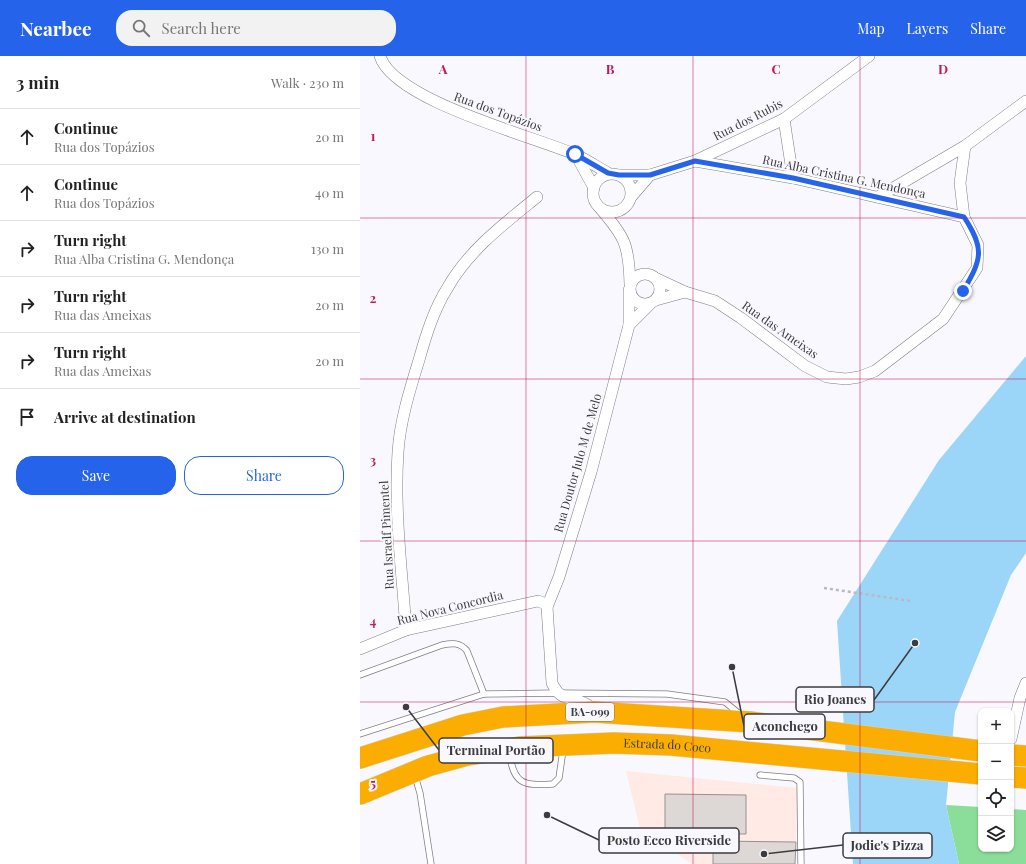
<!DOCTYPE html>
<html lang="en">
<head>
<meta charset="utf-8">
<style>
	body { margin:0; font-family:"Playfair Display",serif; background:#f2f2f2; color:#222 }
	.controls { position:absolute; right:12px; bottom:12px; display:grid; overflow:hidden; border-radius:8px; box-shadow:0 1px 3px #0004 }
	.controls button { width:36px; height:36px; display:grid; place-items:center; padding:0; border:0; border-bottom:1px solid #e0e0e0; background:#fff; color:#222; font:20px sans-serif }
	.stop { position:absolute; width:12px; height:12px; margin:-9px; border:3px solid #2563eb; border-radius:50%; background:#fff }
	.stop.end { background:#2563eb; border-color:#fff; box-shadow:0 1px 4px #0008 }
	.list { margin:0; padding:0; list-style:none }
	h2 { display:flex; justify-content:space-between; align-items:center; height:52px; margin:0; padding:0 16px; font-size:17px }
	h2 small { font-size:13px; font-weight:400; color:#767676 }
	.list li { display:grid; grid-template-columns:26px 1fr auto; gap:12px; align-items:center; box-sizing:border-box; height:56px; padding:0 16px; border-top:1px solid #e0e0e0 }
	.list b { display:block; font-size:15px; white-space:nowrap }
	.list p { margin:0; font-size:13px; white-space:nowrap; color:#767676 }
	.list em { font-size:13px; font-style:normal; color:#767676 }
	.actions { display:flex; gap:8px; padding:12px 16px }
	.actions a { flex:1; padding:9px 0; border:1px solid #2563eb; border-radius:16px; text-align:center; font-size:14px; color:#2563eb }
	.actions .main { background:#2563eb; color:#fff }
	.icon { flex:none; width:22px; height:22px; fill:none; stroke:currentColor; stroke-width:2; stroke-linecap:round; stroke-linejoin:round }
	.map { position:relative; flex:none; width:666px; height:808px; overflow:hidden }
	header { display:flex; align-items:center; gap:24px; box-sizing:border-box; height:56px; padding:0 20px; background:#2563eb; color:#fff }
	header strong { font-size:19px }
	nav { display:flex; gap:22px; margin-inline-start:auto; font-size:14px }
	.search { width:280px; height:36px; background:#f2f2f2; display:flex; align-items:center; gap:10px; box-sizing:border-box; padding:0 14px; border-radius:16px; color:#767676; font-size:15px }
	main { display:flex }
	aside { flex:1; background:#fff }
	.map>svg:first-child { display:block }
	.commercial { fill:#ffeae5 }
	.green { fill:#8bde99 }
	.water { fill:#9bd5f8 }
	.building { fill:#ddd7d6; stroke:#979190 }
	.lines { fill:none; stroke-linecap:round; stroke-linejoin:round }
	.lane-casing { stroke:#7e7e83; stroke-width:7 }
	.street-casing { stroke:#7e7e83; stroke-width:12 }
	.highway-casing { stroke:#d4d4d5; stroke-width:22 }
	.path { stroke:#bababe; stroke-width:2.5; stroke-dasharray:3 3; stroke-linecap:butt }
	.lane { stroke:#fff; stroke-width:5.5 }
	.street { stroke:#fff; stroke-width:11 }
	.highway { stroke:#fbad01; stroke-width:21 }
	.route { stroke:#2563eb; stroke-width:5 }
	.grid { fill:none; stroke:#c2185b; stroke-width:1; stroke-opacity:0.55 }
	.labels { text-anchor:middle; stroke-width:4; stroke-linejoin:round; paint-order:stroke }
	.shield { fill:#f9f8fe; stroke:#757478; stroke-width:1 }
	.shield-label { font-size:11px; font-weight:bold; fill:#3c3c3e }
	.street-label { font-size:12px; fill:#3c3c3e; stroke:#f9f8fe }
	.grid-label { font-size:13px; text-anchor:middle; font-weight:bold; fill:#c2185b; stroke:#f9f8fe; stroke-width:4; stroke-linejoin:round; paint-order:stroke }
	.leader { fill:none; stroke:#3c3c3e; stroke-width:1.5 }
	.callout-dot { fill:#3c3c3e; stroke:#f9f8fe; stroke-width:1.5 }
	.callout { fill:#f9f8fe; stroke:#3c3c3e; stroke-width:1.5 }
	.callout-label { font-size:13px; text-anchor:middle; font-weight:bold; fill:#3c3c3e }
</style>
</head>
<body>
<header>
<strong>Nearbee</strong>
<div class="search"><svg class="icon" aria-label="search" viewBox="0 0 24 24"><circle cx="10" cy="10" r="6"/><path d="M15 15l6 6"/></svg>Search here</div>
<nav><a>Map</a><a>Layers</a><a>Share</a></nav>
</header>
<main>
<aside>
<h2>3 min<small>Walk · 230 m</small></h2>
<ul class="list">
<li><svg class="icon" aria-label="ahead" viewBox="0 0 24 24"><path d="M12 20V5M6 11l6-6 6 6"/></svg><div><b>Continue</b><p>Rua dos Topázios</p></div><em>20 m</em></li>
<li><svg class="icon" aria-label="ahead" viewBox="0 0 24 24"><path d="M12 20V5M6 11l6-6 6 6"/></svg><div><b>Continue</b><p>Rua dos Topázios</p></div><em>40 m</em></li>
<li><svg class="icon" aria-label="right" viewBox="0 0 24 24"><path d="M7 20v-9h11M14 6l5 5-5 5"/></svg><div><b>Turn right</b><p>Rua Alba Cristina G. Mendonça</p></div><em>130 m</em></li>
<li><svg class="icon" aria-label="right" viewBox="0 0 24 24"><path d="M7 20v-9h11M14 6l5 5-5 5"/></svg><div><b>Turn right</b><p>Rua das Ameixas</p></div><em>20 m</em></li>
<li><svg class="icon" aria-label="right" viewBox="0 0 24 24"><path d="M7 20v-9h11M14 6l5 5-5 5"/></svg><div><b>Turn right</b><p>Rua das Ameixas</p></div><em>20 m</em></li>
<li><svg class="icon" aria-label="arrive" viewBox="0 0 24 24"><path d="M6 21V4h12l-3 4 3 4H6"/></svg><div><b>Arrive at destination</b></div></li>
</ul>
<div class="actions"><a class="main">Save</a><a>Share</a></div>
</aside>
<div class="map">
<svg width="666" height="808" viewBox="0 0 666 808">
	<rect width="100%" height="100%" fill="#f9f8fe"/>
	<path class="commercial" d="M266 715 438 732 435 808H332L301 787 284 790Z"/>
	<path class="green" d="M586 749 621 751V793H651V753L666 754V808H599Z"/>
	<path class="water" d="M666 300V497L651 519 595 656 586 749 599 808H493L477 565 579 404Z"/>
	<g class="building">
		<path d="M305 738 386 739V778L305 777Z"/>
		<path d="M353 785 436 786 435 808H353Z"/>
	</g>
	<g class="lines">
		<defs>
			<g id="lane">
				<path d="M0 619 82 589C92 587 100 586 107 595L124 638"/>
				<path d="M0 678 124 638 197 637 307 638 365 646 382 660"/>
				<path d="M149 696C154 728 162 730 193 728L199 722 203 694"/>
				<path d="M400 719 434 722 440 726 441 808"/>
				<path d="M55 720 60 737 71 808"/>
			</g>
			<g id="street">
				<path d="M20 0C33 44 172 80 214 98 226 103 237 111 248 117"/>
				<path d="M424 63 433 122"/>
				<path d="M216 99 234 132"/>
				<path d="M335 105 433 122 604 161"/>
				<circle cx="252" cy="137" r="19"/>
				<path d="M259 119H290L335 105 424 63 509 0"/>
				<path d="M271 141 290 119"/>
				<path d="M518 141 605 90 666 45"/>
				<path d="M240 152C265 181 269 189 270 228"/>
				<circle cx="285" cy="233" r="15"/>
				<path d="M295 222 325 236 355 245 381 262 445 310 467 321 486 323 499 321 515 315 583 263 617 212 618 189 604 161 600 127 605 90"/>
				<path d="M296 244 325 236"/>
				<path d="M269 269 291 247"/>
				<path d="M46 574C42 515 34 455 38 396 40 365 50 333 59 304 66 279 74 253 88 231 109 194 145 167 177 141"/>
				<path d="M0 593 46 574 178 545 186 548 187 551"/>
				<path d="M234 655C231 652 228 648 224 647 208 639 201 646 192 627L187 551 199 521 231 416 269 269V234"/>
				<path d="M651 683 660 642 666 627"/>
			</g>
			<g id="highway">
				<path d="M651 699 666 700"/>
				<path d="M0 702 103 669 143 661 234 656 390 666 621 695"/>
				<path d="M651 721 666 722"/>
				<path id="s1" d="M0 738 68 710 108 699 160 691 254 687 311 689 621 718"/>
			</g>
		</defs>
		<use href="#lane" class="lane-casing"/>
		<use href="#street" class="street-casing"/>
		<use href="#highway" class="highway-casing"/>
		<path class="path" d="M464 532 551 545"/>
		<use href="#lane" class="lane"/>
		<use href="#street" class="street"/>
		<use href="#highway" class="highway"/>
	</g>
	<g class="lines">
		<path class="route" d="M215 98 248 117 259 119H290L335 105 433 122 604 161C625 193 622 203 603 235"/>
	</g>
	<path class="grid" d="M166 0V808M333 0V808M500 0V808M0 162H666M0 323H666M0 485H666M0 646H666"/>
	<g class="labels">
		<rect class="shield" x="206" y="647" width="48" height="18" rx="3"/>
		<g class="shield-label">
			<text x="230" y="660">BA-099</text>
		</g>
		<g class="street-label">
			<text transform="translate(138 56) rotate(20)" y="4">Rua dos Topázios</text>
			<text transform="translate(388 64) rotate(-27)" y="4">Rua dos Rubis</text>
			<text transform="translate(484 121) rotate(12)" y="4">Rua Alba Cristina G. Mendonça</text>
			<text transform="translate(420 274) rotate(35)" y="4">Rua das Ameixas</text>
			<text transform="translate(218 407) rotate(-74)" y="4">Rua Doutor Julo M de Melo</text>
			<text transform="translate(27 479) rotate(-93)" y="4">Rua Israelf Pimentel</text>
			<text transform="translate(90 552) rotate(-14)" y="4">Rua Nova Concordia</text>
			<text dy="4" stroke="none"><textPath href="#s1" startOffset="315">Estrada do Coco</textPath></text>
		</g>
	</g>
	<g class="grid-label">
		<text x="83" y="18">A</text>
		<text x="250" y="18">B</text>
		<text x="416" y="18">C</text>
		<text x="583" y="18">D</text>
		<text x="13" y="85">1</text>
		<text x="13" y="247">2</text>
		<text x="13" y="409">3</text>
		<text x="13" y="570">4</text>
		<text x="13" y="732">5</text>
	</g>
	<path class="leader" d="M555 587L514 644M372 611L384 670M46 651L79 694M187 759L239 784M404 798L483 789"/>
	<g class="callout-dot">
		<circle cx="555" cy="587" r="4"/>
		<circle cx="372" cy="611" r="4"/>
		<circle cx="46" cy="651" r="4"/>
		<circle cx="187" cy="759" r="4"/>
		<circle cx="404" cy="798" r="4"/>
	</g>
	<g class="callout">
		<rect x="436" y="631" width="78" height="25" rx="4"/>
		<rect x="384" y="658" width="81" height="25" rx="4"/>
		<rect x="79" y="682" width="114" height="25" rx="4"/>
		<rect x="239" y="772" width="140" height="25" rx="4"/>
		<rect x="483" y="777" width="89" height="25" rx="4"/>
	</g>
	<g class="callout-label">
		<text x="475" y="648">Rio Joanes</text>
		<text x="425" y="675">Aconchego</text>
		<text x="136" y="699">Terminal Portão</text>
		<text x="309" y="789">Posto Ecco Riverside</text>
		<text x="527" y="794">Jodie's Pizza</text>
	</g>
</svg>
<div class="controls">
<button>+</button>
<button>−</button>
<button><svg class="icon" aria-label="locate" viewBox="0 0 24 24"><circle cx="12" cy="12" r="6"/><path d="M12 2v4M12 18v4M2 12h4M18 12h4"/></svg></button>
<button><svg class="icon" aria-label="layers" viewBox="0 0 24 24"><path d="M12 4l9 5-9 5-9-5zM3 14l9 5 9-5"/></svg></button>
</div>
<div class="stop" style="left:215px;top:98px"></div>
<div class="stop end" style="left:603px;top:235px"></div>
</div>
</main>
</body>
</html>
